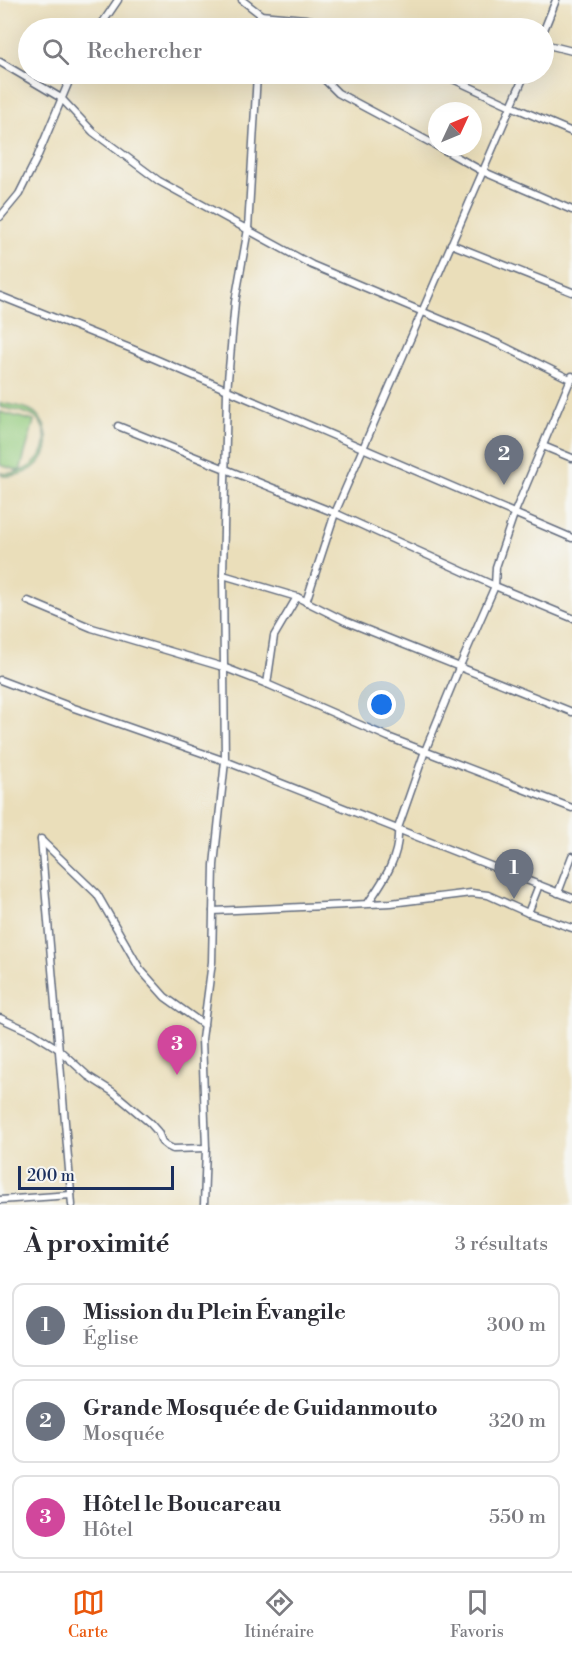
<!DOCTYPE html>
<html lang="fr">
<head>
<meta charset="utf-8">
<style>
	body { margin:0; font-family:"Libre Bodoni",serif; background:#f2f2f3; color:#2b2b33 }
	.compass { position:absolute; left:428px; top:102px; width:54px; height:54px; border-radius:50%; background:#fff; box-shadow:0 6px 24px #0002; rotate:46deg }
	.scale { position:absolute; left:18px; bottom:15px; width:156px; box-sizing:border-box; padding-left:6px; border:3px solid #1b2f5e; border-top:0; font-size:16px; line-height:21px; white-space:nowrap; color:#1b2f5e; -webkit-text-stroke:4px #f6f6f2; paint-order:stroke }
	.you { position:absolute; left:382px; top:705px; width:21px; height:21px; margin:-15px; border:4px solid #fff; border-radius:50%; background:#1a73e8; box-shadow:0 0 0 9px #1a73e833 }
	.badge { display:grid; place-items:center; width:39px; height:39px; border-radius:50%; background:#ea580c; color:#fff; font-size:20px; font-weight:700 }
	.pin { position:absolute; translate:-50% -50px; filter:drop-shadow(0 2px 3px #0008) }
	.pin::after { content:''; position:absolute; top:32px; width:21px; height:18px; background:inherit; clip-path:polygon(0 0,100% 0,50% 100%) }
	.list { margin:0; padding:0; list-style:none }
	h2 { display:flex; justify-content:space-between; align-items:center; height:78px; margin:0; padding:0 24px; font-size:26px }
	h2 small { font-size:20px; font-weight:400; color:#7c7c81 }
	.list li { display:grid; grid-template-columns:39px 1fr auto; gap:18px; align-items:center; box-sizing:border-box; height:84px; margin:0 12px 12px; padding:0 12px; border:2px solid #e1e1e2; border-radius:12px }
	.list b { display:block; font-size:22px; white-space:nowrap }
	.list p { margin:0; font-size:20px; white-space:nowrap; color:#7c7c81 }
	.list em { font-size:20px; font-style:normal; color:#7c7c81 }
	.icon { flex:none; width:33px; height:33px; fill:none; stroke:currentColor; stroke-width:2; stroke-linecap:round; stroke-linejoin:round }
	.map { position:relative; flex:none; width:572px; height:1205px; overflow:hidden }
	.search { position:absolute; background:#fff; box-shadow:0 6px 24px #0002; left:18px; right:18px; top:18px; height:66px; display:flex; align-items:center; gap:15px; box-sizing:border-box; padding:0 21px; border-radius:33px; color:#7c7c81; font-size:22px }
	.sheet { height:366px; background:#fff }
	nav { display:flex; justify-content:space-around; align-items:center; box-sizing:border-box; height:84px; border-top:2px solid #e1e1e2; background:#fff; font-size:16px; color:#7c7c81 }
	nav a { display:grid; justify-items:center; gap:3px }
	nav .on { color:#ea580c }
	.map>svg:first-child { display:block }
	.green { fill:#94cc7f; stroke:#587e6e; stroke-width:1.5 }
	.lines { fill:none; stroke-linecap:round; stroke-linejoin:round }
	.minor-casing { stroke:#636c7e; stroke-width:9 }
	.minor { stroke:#fff; stroke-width:6 }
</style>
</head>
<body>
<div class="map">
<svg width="572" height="1205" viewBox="0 0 572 1205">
	<rect width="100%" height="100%" fill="#f6f6f2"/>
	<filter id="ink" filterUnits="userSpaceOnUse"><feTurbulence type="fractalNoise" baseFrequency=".0167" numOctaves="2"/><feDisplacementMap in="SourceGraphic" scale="12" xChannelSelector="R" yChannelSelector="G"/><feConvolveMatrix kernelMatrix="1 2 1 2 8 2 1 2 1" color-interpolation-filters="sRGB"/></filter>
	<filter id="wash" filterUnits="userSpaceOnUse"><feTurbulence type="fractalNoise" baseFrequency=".008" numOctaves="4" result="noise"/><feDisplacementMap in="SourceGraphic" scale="24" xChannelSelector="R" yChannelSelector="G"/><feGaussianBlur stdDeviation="1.35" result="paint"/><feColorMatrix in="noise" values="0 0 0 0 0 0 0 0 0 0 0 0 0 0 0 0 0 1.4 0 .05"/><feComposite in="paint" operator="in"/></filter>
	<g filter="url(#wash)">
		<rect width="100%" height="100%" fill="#eadeba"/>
		<g class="green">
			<path d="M0 403C10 405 23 406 32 411 37 413 41 420 44 425 56 456 32 477 3 476L0 473C28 478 58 450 40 422 32 412 12 410 0 407Z"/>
			<path d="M0 412 34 421 20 471 0 465Z"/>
		</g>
	</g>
	<g filter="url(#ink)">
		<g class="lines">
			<defs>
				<g id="minor">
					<path d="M242 0 278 28"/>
					<path d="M276 26 292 28"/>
					<path d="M99 28 118 0"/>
					<path d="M259 28 260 15 305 19 352 28"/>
					<path d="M386 28 402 26 443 28"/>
					<path d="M544 30 556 0"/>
					<path d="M544 44 572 51"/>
					<path d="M0 62 61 98 93 132 159 181 312 265 499 344 572 380"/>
					<path d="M319 74 338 93 437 146"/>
					<path d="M442 74 511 106 572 132"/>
					<path d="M439 147 482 171 572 210"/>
					<path d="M0 217 19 194 36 160 72 74"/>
					<path d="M451 244 572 292"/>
					<path d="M0 296 132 349 572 538"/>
					<path d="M118 426 335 513 495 586 572 618"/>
					<path d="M543 446 572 458"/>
					<path d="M223 575 297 597 345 621 572 712"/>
					<path d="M28 601 92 628 223 667 267 684 388 737 572 808"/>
					<path d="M306 602 335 513 525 74"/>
					<path d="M0 680 74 708 225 761 572 898"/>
					<path d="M267 684 274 636 297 597"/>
					<path d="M41 839 72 1205"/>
					<path d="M41 840 97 894 140 969 165 997 204 1025"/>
					<path d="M558 893 572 856"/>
					<path d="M368 903C384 880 400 857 398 828L425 751 459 668 495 586 496 567 514 514 572 376"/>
					<path d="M213 911 391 903 471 893 488 895 528 913 572 928"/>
					<path d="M528 913 539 885"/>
					<path d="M0 1018 33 1033 57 1048 88 1076 113 1092 150 1123 158 1132 162 1142 167 1146 173 1149 206 1148"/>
					<path d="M0 1200 71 1195"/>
					<path d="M204 1205 206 1148 202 1039 212 962 214 865 225 761 223 575 227 391 235 302 248 229 257 74"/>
				</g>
			</defs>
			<use href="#minor" class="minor-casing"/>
			<use href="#minor" class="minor"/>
		</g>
	</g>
</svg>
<svg class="compass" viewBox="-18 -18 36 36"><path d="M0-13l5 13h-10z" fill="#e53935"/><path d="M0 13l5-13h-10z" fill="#7c7c81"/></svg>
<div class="scale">200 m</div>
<div class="you"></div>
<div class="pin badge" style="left:514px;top:899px;background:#6b7280">1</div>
<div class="pin badge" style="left:504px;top:485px;background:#6b7280">2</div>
<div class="pin badge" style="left:177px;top:1075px;background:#d1479c">3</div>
<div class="search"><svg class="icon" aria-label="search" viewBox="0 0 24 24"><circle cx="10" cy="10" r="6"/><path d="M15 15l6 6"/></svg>Rechercher</div>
</div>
<section class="sheet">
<h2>À proximité<small>3 résultats</small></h2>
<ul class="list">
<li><span class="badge" style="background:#6b7280">1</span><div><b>Mission du Plein Évangile</b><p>Église</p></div><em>300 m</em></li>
<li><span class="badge" style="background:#6b7280">2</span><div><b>Grande Mosquée de Guidanmouto</b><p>Mosquée</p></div><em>320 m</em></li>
<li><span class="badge" style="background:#d1479c">3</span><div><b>Hôtel le Boucareau</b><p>Hôtel</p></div><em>550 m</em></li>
</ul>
</section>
<nav>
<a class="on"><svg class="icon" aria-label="map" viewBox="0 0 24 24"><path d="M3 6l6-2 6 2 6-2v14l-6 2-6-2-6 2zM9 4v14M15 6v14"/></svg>Carte</a>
<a><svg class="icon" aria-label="directions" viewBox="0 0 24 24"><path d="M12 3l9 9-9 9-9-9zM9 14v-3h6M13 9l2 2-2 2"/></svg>Itinéraire</a>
<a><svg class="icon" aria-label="saved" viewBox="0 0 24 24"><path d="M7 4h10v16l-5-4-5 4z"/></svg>Favoris</a>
</nav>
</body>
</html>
